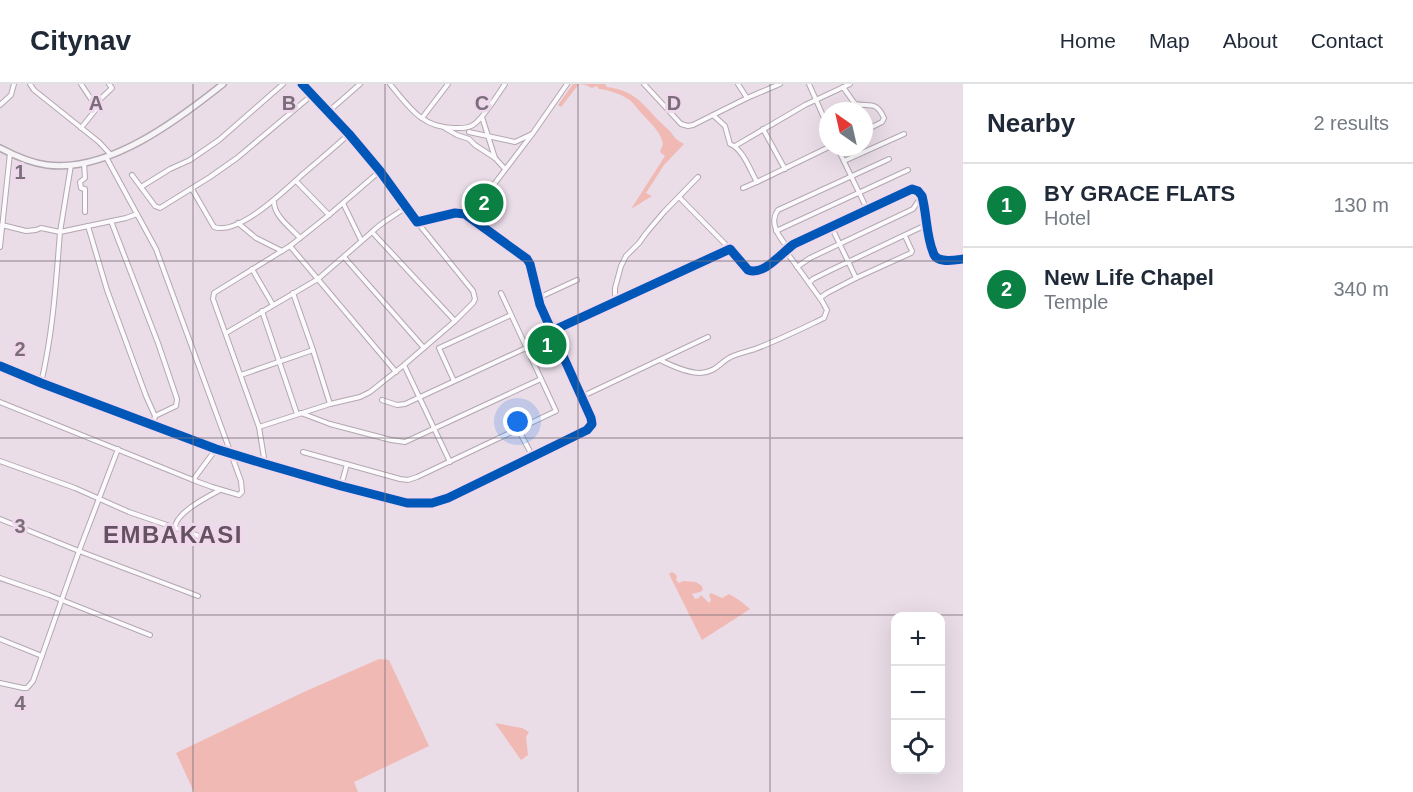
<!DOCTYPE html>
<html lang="en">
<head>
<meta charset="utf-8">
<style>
	body { margin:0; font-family:Helvetica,sans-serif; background:#f2f2f3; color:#1f2937 }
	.controls { position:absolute; right:18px; bottom:18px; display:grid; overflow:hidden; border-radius:12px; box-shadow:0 6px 24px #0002 }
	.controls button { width:54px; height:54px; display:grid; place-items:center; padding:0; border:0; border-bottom:2px solid #e0e1e3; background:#fff; color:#1f2937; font:30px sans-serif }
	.compass { position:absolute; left:819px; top:18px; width:54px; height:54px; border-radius:50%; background:#fff; box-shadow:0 6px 24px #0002; rotate:326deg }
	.you { position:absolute; left:518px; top:338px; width:21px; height:21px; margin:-15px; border:4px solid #fff; border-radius:50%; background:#1a73e8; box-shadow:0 0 0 9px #1a73e833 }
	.badge { display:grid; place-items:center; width:39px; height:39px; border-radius:50%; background:#0b8043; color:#fff; font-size:20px; font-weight:700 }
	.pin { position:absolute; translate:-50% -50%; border:3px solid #fff; box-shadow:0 2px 6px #0006 }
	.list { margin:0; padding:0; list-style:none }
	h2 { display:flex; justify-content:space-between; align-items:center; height:78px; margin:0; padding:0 24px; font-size:26px }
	h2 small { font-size:20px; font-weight:400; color:#747a83 }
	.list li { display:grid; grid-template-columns:39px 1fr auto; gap:18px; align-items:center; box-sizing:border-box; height:84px; padding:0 24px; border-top:2px solid #e0e1e3 }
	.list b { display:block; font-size:22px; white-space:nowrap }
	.list p { margin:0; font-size:20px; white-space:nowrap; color:#747a83 }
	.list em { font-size:20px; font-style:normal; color:#747a83 }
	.icon { flex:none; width:33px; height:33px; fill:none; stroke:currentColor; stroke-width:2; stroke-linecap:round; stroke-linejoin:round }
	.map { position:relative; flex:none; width:963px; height:708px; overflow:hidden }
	header { display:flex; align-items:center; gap:36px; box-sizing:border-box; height:84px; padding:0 30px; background:#fff; border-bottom:2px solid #e0e1e3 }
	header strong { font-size:28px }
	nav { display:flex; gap:33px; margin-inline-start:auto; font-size:21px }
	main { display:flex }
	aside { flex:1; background:#fff }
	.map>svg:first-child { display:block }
	.green { fill:#f1b9b4 }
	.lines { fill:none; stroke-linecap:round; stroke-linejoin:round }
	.street-casing { stroke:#b2a8b0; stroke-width:6 }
	.secondary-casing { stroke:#b2a8b0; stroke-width:8 }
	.street { stroke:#fcfafc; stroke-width:4 }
	.secondary { stroke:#f7f4f8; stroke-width:5 }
	.cycleway-casing { stroke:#efd8ec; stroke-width:13 }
	.cycleway { stroke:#0057b8; stroke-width:9 }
	.grid { fill:none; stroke:#7a6f78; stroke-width:1.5; stroke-opacity:0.55 }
	.labels { text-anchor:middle; stroke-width:6; stroke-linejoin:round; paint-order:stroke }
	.district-label { font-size:24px; font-weight:bold; letter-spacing:1.5px; fill:#645162; stroke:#efd8ec }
	.grid-label { font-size:20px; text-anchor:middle; font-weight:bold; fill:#7a6f78; stroke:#efd8ec; stroke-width:6; stroke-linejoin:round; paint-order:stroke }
</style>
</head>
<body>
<header>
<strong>Citynav</strong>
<nav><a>Home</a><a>Map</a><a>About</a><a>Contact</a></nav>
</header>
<main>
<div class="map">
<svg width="963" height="708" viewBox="0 0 963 708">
	<rect width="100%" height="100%" fill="#eadde8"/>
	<g class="green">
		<path d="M573 0H605L607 3C635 7 642 19 659 37 663 41 667 44 670 47 676 55 675 55 684 60L664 81 646 109 652 112 631 125 665 72 660 68 663 60C660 47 653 42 644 32 640 28 636 22 631 17 623 11 610 6 599 5L597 2 592 4 586 1 579 0 561 23 558 21Z"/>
		<path d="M672 488 674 489 677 492 676 496 679 499 683 497 696 498 702 502 703 506 700 508 692 510 695 515 699 514 701 511 709 519 711 516 709 511 711 509 722 514 729 510 739 516 750 525 702 556 669 490Z"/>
		<path d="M379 575 389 576 429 662 354 698 358 708H194L176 669 306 607Z"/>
		<path d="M495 639 522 644 529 648 526 653 528 671 521 676Z"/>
	</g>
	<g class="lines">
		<defs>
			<g id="street">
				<path d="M30 0 34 6 99 58 111 71"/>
				<path d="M81 0 97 24 81 44"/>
				<path d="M390 0C409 23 422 44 454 44 460 44 467 45 473 41 483 35 498 10 505 0"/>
				<path d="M644 0 681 40 688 42 693 41 747 14 780 0"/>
				<path d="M738 0 747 14"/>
				<path d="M809 0 828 43"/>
				<path d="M843 3 855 20C869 23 876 16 884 34L882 38 864 47"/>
				<path d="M95 20 111 5 112 4 109 0"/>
				<path d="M0 21 11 11 14 0"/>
				<path d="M328 28 360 0"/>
				<path d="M713 31 725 42 730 60C743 65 750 86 757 98L829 63"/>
				<path d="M482 33 495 74 505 85"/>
				<path d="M422 34 448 0"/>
				<path d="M445 44 457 51 469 55 475 61 495 74"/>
				<path d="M763 45 785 85"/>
				<path d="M469 48 515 58 532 50"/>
				<path d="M735 62 805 21 850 0"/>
				<path d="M837 63 867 125"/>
				<path d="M106 73 156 165 241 397 242 408 239 411 212 403 193 396"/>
				<path d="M844 77 904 50"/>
				<path d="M84 79 85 94 80 98 81 104 85 105V128"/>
				<path d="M71 81 60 148 126 134 137 130"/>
				<path d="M132 91 155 122 160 124 210 93 237 74 312 11"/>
				<path d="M296 97 329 131"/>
				<path d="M141 103 170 85 190 76 219 56 283 0"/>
				<path d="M743 104 757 98"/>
				<path d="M192 105 214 143C239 152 286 105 303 90 318 77 334 64 349 50"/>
				<path d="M679 113 730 165"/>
				<path d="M274 118C274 132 291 144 300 154"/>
				<path d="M343 119 361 156"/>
				<path d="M470 132 533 49 567 0"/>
				<path d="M111 137 158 259 177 315 176 322 155 332"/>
				<path d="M238 139 256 154 282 167"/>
				<path d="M2 141 26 147 36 146 41 144 60 148C56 198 53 249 41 299"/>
				<path d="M88 142 107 206 146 312 155 332 153 341"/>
				<path d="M831 142 856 194 911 169 912 167 905 152"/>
				<path d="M776 147 908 86"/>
				<path d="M372 148 455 237"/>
				<path d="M290 162 396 288"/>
				<path d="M0 163 10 69"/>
				<path d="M788 164C780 154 768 139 778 126L889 75"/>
				<path d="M344 173 424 264"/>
				<path d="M797 183 810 174 913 125 921 113"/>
				<path d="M252 185 273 221"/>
				<path d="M809 199 813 195 831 186 928 140"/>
				<path d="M538 214 577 196"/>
				<path d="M820 214 827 209 856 194"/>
				<path d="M615 219V204L621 182 626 172 639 159 647 148 664 128 698 93"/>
				<path d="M262 227 297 330"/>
				<path d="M552 247 730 165 748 186C764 192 781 169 794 160L912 105 918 107 922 112C927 131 926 151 933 168 934 172 936 174 939 175 946 178 956 176 963 175"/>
				<path d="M226 249 318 195 372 148C381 138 395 132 406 123"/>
				<path d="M313 266 330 320"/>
				<path d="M660 276C670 281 689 289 700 289 718 288 720 277 733 272 740 269 748 267 755 265 779 256 801 245 824 234L827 226 822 217 785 166"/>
				<path d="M533 277 559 265"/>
				<path d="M404 281 450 378"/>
				<path d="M0 282 41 299 216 365 265 380 341 402 407 419H432L448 414 587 346 592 340 591 334 540 221 530 180 527 175 465 130 455 129 417 138 380 87 349 50 302 0"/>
				<path d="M241 291 313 266 293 209"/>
				<path d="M454 297 439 264 511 231"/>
				<path d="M581 313 708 253"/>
				<path d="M382 316 397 321 405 320 526 264"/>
				<path d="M0 318 193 396 216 365"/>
				<path d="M301 329 330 340 391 356 405 358 541 295"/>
				<path d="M259 343 330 320 360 313 370 308 404 281 455 237 473 219 475 215 473 207 417 138"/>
				<path d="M518 345 533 373"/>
				<path d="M303 368 400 395 408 396 417 393 556 327 501 209"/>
				<path d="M0 377 75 404 129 428 199 452"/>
				<path d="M265 380 259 343 213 215 214 209 290 162 329 131 380 87"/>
				<path d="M341 402 347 380"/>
				<path d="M0 435 79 467 198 512"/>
				<path d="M175 444C175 429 207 413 220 406"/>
				<path d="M0 494 49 511 150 551"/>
				<path d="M0 555 42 572"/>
				<path d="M0 599 23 604H27L33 597 79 467 118 365"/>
			</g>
			<path id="secondary" d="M0 64C15 72 31 79 47 81 108 89 178 36 223 0"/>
		</defs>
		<use href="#street" class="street-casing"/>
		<use href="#secondary" class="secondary-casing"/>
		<use href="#street" class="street"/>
		<use href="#secondary" class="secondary"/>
		<defs>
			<g id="cycleway">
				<path d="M552 247 730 165 748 186C764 192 781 169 794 160L912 105 918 107 922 112C927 131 926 151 933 168 934 172 936 174 939 175 946 178 956 176 963 175"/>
				<path d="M0 282 41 299 216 365 265 380 341 402 407 419H432L448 414 587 346 592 340 591 334 540 221 530 180 527 175 465 130 455 129 417 138 380 87 349 50 302 0"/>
			</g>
		</defs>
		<use href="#cycleway" class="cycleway-casing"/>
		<use href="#cycleway" class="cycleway"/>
	</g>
	<path class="grid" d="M193 0V708M385 0V708M578 0V708M770 0V708M0 177H963M0 354H963M0 531H963"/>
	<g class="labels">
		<g class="district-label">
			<text x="173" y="459">EMBAKASI</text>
		</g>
	</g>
	<g class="grid-label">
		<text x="96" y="26">A</text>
		<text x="289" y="26">B</text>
		<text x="482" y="26">C</text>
		<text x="674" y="26">D</text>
		<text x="20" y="95">1</text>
		<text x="20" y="272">2</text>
		<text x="20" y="449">3</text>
		<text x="20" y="626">4</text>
	</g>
</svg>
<div class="controls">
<button>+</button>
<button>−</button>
<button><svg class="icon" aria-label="locate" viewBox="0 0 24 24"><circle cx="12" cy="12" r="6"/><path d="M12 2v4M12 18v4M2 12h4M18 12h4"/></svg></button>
</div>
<svg class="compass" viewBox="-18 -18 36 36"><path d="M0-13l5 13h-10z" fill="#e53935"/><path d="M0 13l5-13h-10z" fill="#747a83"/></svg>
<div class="you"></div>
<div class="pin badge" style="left:547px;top:261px">1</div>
<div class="pin badge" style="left:484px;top:119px">2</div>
</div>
<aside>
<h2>Nearby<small>2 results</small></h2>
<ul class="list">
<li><span class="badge">1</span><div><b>BY GRACE FLATS</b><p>Hotel</p></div><em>130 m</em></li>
<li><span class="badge">2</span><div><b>New Life Chapel</b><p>Temple</p></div><em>340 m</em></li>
</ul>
</aside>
</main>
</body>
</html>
